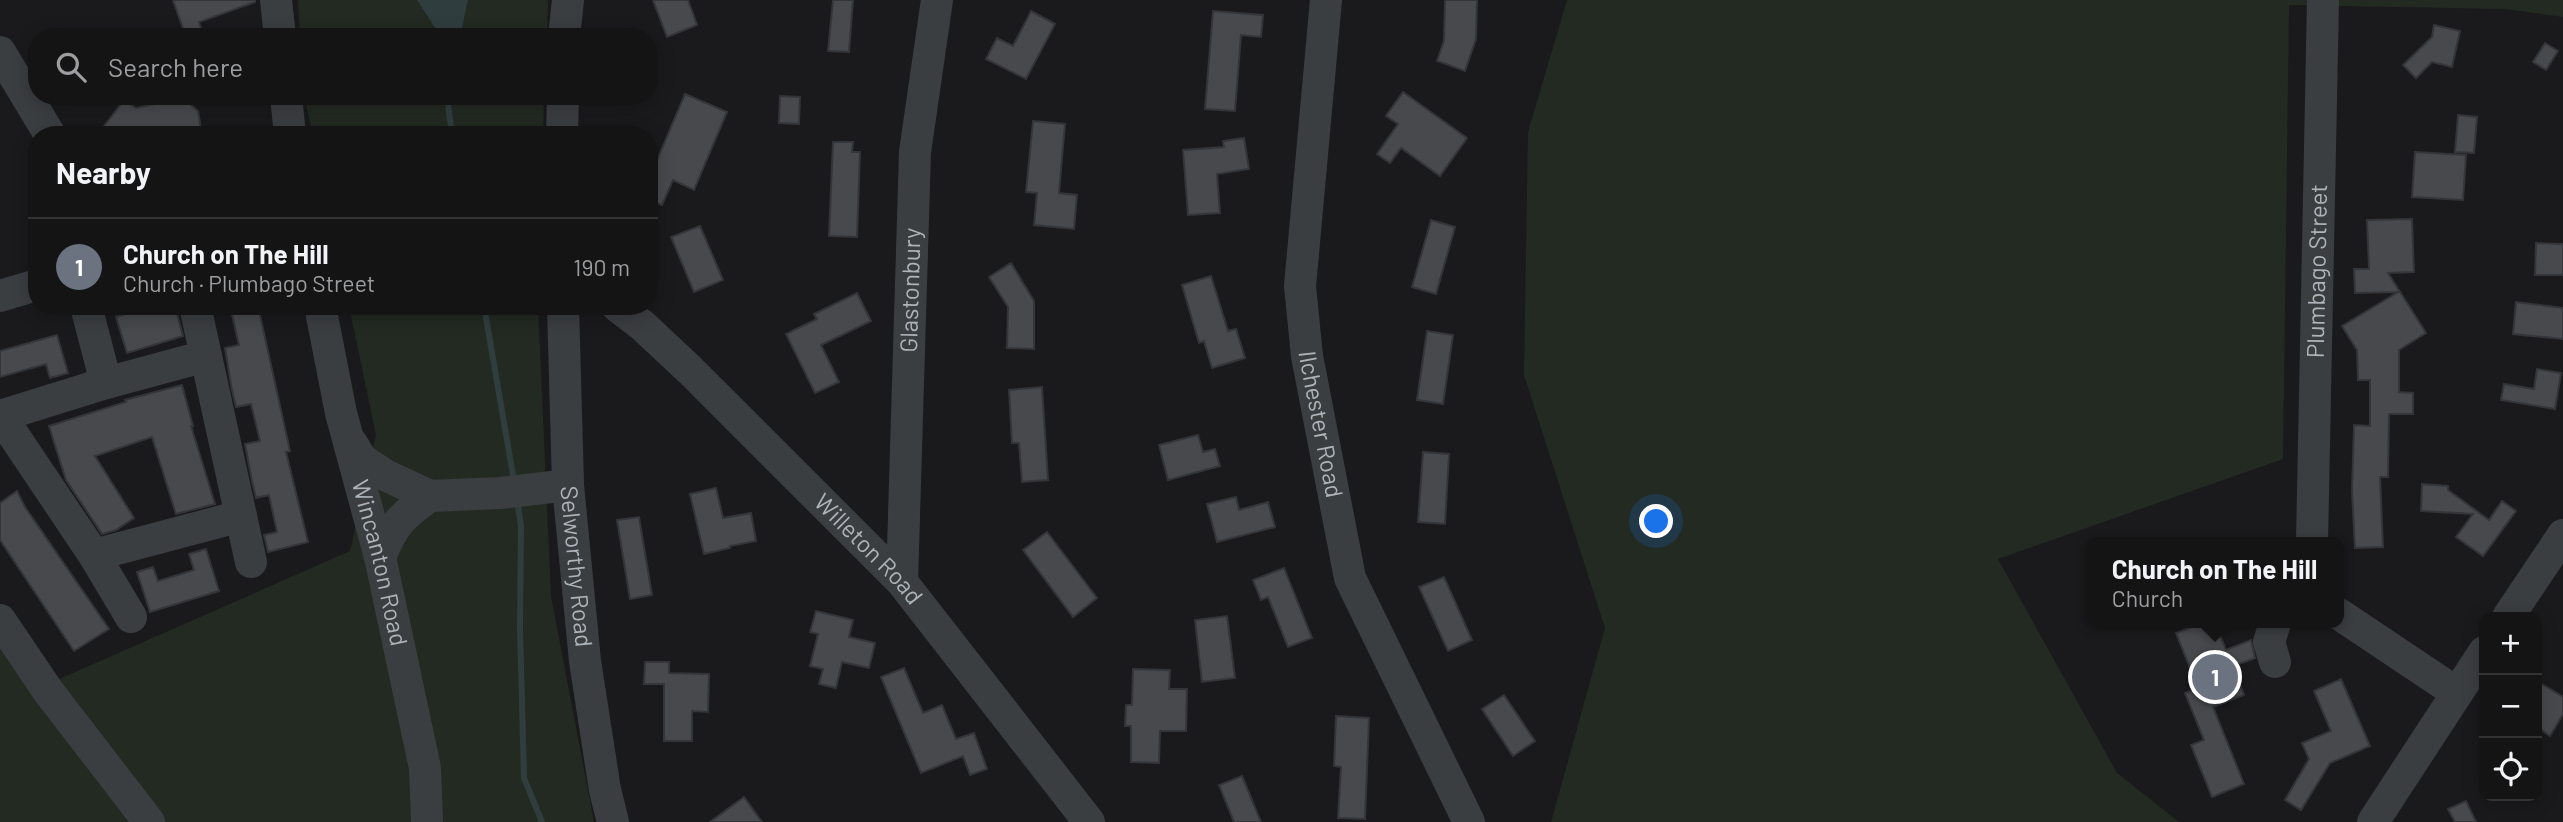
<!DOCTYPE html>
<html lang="en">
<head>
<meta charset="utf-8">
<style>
	body { margin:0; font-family:Barlow,sans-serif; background:#1d1d1e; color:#f1f3f6 }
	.controls { position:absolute; right:21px; bottom:21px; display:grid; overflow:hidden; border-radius:14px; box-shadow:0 4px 18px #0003 }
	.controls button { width:63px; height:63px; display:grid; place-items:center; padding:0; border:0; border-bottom:2px solid #333334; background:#141415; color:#f1f3f6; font:35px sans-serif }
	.you { position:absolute; left:1657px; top:522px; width:24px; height:24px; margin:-18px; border:5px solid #fff; border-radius:50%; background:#1a73e8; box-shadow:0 0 0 10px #1a73e833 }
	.badge { display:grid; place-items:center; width:46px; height:46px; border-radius:50%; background:#e78147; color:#fff; font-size:23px; font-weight:700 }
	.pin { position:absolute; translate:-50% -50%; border:4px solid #fff; box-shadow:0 2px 7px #0006 }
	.popup { position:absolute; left:2085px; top:537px; width:259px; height:91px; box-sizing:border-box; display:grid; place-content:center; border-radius:14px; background:#141415; filter:drop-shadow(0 2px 5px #0005); font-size:23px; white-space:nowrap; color:#9d9ea0 }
	.popup b { font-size:26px; color:#f1f3f6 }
	.popup::after { content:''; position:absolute; left:50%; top:100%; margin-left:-14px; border:14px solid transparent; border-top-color:#141415 }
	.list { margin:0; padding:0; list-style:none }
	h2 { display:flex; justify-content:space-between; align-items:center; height:91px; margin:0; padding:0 28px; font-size:30px }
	h2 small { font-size:23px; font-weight:400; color:#9d9ea0 }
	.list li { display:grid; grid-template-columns:46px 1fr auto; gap:21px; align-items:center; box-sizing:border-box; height:98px; padding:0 28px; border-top:2px solid #333334 }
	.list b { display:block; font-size:26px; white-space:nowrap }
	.list p { margin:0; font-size:23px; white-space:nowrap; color:#9d9ea0 }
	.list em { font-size:23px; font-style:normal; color:#9d9ea0 }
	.icon { flex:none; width:38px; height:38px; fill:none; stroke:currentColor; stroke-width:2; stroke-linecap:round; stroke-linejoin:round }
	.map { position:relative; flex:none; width:2563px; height:822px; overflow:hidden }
	.search { position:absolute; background:#141415; box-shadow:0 4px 18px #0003; left:28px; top:28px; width:630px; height:77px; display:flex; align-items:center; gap:18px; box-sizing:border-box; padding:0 24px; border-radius:28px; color:#9d9ea0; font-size:26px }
	.panel { position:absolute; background:#141415; box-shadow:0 4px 18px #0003; left:28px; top:126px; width:630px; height:189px; border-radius:28px }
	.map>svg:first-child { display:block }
	.green { fill:#232a22 }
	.water { fill:#303d3f }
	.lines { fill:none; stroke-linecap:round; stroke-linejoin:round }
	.stream { stroke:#303d3f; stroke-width:6 }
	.building { fill:#47494c; stroke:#343538; stroke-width:2 }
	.minor { stroke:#3b3e41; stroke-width:32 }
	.labels { text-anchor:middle; stroke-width:7; stroke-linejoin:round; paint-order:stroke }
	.street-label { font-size:24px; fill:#adb5bb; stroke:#151517 }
</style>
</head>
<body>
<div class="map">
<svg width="2563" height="822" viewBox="0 0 2563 822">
	<rect width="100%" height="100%" fill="#1a1a1c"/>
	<g class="green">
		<path d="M298 0H417L441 37H300Z"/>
		<path d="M468 0H548L547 37H460Z"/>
		<path d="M1567 0H2563V17L2505 9 2289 5 2283 459 1998 559 2117 773 2179 822H1551L1605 628 1524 375 1528 132Z"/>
		<path d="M304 96H544L543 135H313Z"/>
		<path d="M349 306H538L551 596 594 822H0V645L32 691 350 551 376 435Z"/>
	</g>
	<path class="water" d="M417 0H468L460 37H441Z"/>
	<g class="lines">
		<g class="stream">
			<path d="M447 96 452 135"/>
			<path d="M484 306 514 481"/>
			<path d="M517 499 521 526 520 628 524 778 542 822"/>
		</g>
	</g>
	<g class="building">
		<path d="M173 0H255V2L199 22 204 37H186Z"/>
		<path d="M653 0H688L697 25 667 37Z"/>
		<path d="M833 0H853L849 52 828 51Z"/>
		<path d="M1445 0H1477L1476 39 1465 71 1437 61 1444 41Z"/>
		<path d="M1031 11 1055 24 1026 79 986 59 997 38 1013 46Z"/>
		<path d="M1213 11 1263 15 1261 37 1241 35 1235 111 1205 109Z"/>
		<path d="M2434 25 2460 31 2452 67 2432 62 2416 78 2403 65 2432 37Z"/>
		<path d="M2545 43 2558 51 2546 70 2533 62Z"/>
		<path d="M1403 92 1467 138 1440 176 1401 148 1390 163 1377 154 1398 124 1386 116Z"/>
		<path d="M685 94 727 112 694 190 673 180 662 205 649 200V179Z"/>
		<path d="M780 96 800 97 799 124 779 123Z"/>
		<path d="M183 98 198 111 201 129 192 131V135H97L124 100 136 108Z"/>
		<path d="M2458 115 2477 117 2474 153 2455 152Z"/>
		<path d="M1033 121 1065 124 1059 193 1077 195 1074 229 1034 225 1037 193 1026 192Z"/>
		<path d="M1244 138 1249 169 1217 174 1220 213 1188 215 1183 150 1224 147 1223 141Z"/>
		<path d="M833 142H853L852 152H860L857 237 829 236Z"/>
		<path d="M2415 152 2466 155 2463 200 2412 197Z"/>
		<path d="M2412 219 2414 272 2388 273 2426 333 2399 350V392L2413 393V414H2389L2388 477H2380L2383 547 2355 548 2352 491 2354 425 2370 426V380H2358L2357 350 2342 326 2398 292 2355 293 2354 269H2369L2367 220Z"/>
		<path d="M1431 220 1455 227 1436 294 1412 287Z"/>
		<path d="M700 226 723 280 694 292 671 237Z"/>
		<path d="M2536 243 2563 244V275H2535Z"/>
		<path d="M1011 263 1034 301V349L1007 348 1008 307 989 277Z"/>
		<path d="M1211 276 1228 331 1236 329 1245 358 1212 368 1204 341 1199 343 1182 285Z"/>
		<path d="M857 293 871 321 821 345 839 382 815 393 786 334 817 319 814 314Z"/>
		<path d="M2516 302 2563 308V339L2513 334Z"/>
		<path d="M150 306H175L183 336 127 353 116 317Z"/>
		<path d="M230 306H258L290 451 286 452 308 542 268 552 264 535 277 532 269 495 256 498 252 481 245 444 260 441 251 404 236 407 232 390 225 348 239 345Z"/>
		<path d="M1427 331 1453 335 1443 404 1417 400Z"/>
		<path d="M57 335 68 373 50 378 46 364 0 377V351Z"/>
		<path d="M2537 369 2561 373 2555 409 2501 400 2504 384 2534 389Z"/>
		<path d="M182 385 193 426H191L215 504 176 514 152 437 95 456 134 518 116 530 102 534 66 480 49 426 126 402 125 400Z"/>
		<path d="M1042 387 1048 480 1022 482 1019 443H1012L1009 390Z"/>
		<path d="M1198 435 1203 452 1215 449 1220 466 1168 480 1159 445Z"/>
		<path d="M1423 452 1449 454 1445 524 1418 522Z"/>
		<path d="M2422 484 2448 486V490L2489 520 2502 501 2516 511 2483 556 2456 537 2473 514 2421 511Z"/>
		<path d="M716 488 723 518 751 513 756 541 730 546V548L704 554 690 494Z"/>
		<path d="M17 491 25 507 109 629 74 651 0 540V503Z"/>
		<path d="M1236 497 1239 510 1268 502 1275 527 1217 542 1207 504Z"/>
		<path d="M639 517 652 595 630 599 617 520Z"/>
		<path d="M1047 532 1097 598 1073 617 1023 550Z"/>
		<path d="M206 549 219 591 150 612 137 572 153 567 158 581 194 570 189 554Z"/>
		<path d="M1284 568 1312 638 1288 647 1268 597 1261 600 1253 580Z"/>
		<path d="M1444 577 1472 640 1448 651 1419 587Z"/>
		<path d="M816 611 853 620 849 637 875 643 869 668 842 662 836 688 819 684 823 669 810 666 818 634 810 632Z"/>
		<path d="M1227 616 1235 678 1202 682 1195 620Z"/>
		<path d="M2202 623H2215L2226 650 2251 640 2255 658 2233 666 2244 695 2213 707 2244 784 2212 797 2191 745 2204 740 2185 693 2198 688 2176 633Z"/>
		<path d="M645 662H669V673L709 674 708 712 692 711V741H664V684H644Z"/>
		<path d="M904 668 923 713 942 705 956 739 974 733 987 769 970 775 963 756 921 773 881 677Z"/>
		<path d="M1133 669 1170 670 1169 689H1187L1186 731H1160L1159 763 1131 762V726H1125L1126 705H1132Z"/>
		<path d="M2341 679 2370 746 2330 763 2301 810 2285 800 2309 759 2302 743 2331 731 2314 691Z"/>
		<path d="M2537 681 2563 697V714L2550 736 2537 727Z"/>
		<path d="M1504 695 1535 741 1513 756 1482 709Z"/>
		<path d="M1336 716 1369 718 1365 819 1338 818 1341 767 1334 766Z"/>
		<path d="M1242 776 1261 822H1234L1219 785Z"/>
		<path d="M744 797 762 822H710Z"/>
		<path d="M2466 801 2476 822H2455L2448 809Z"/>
	</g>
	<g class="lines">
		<g class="minor">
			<path d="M276 0 280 37"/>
			<path id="s1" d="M1326 0 1300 286 1307 356 1350 578 1469 822"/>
			<path d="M564 37 568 0"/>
			<path d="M0 52 50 135"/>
			<path d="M286 96 290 135"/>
			<path d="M562 135 563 96"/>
			<path d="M0 296 37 285"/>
			<path d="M86 306 106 383"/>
			<path d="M195 306 251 562"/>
			<path id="s2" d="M320 306 341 413 380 557 425 768 427 822"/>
			<path id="s3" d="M563 306 568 485 585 661 605 790 613 822"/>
			<path id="s4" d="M617 306 643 326 690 370 902 582 1089 822"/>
			<path d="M0 415 94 555 131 617"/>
			<path d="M0 416 106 383 206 356"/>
			<path d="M351 442 362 460 385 475 430 496 500 493 568 485"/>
			<path id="s5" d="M2312 542 2323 0"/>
			<path d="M94 555 241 516"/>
			<path d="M380 557C394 524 401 516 430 496"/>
			<path id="s6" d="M902 582 915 152 937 0"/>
			<path d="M2339 614 2457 693"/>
			<path d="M2508 617 2563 535"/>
			<path d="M0 620 48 691 149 822"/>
			<path d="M2275 662 2269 642 2275 623"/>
			<path d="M2373 822 2484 652"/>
		</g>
	</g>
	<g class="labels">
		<g class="street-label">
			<text dy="8" stroke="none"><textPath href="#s5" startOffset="271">Plumbago Street</textPath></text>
			<text dy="8" stroke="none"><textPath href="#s6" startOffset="292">Glastonbury</textPath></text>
			<text dy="8" stroke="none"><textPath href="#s1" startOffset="427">Ilchester Road</textPath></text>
			<text dy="8" stroke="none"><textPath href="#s4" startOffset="350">Willeton Road</textPath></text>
			<text dy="8" stroke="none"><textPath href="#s2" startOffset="264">Wincanton Road</textPath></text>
			<text dy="8" stroke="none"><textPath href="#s3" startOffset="261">Selworthy Road</textPath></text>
		</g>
	</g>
</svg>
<div class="controls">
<button>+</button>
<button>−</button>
<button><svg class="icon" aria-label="locate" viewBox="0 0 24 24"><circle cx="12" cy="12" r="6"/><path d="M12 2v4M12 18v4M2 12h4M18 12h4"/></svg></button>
</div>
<div class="you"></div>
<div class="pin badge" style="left:2215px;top:677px;background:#6b7280">1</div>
<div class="popup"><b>Church on The Hill</b>Church</div>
<div class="search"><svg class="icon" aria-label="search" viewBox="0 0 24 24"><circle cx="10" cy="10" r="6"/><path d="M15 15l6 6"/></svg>Search here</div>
<section class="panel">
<h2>Nearby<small></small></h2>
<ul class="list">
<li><span class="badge" style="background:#6b7280">1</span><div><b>Church on The Hill</b><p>Church · Plumbago Street</p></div><em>190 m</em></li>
</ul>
</section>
</div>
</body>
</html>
